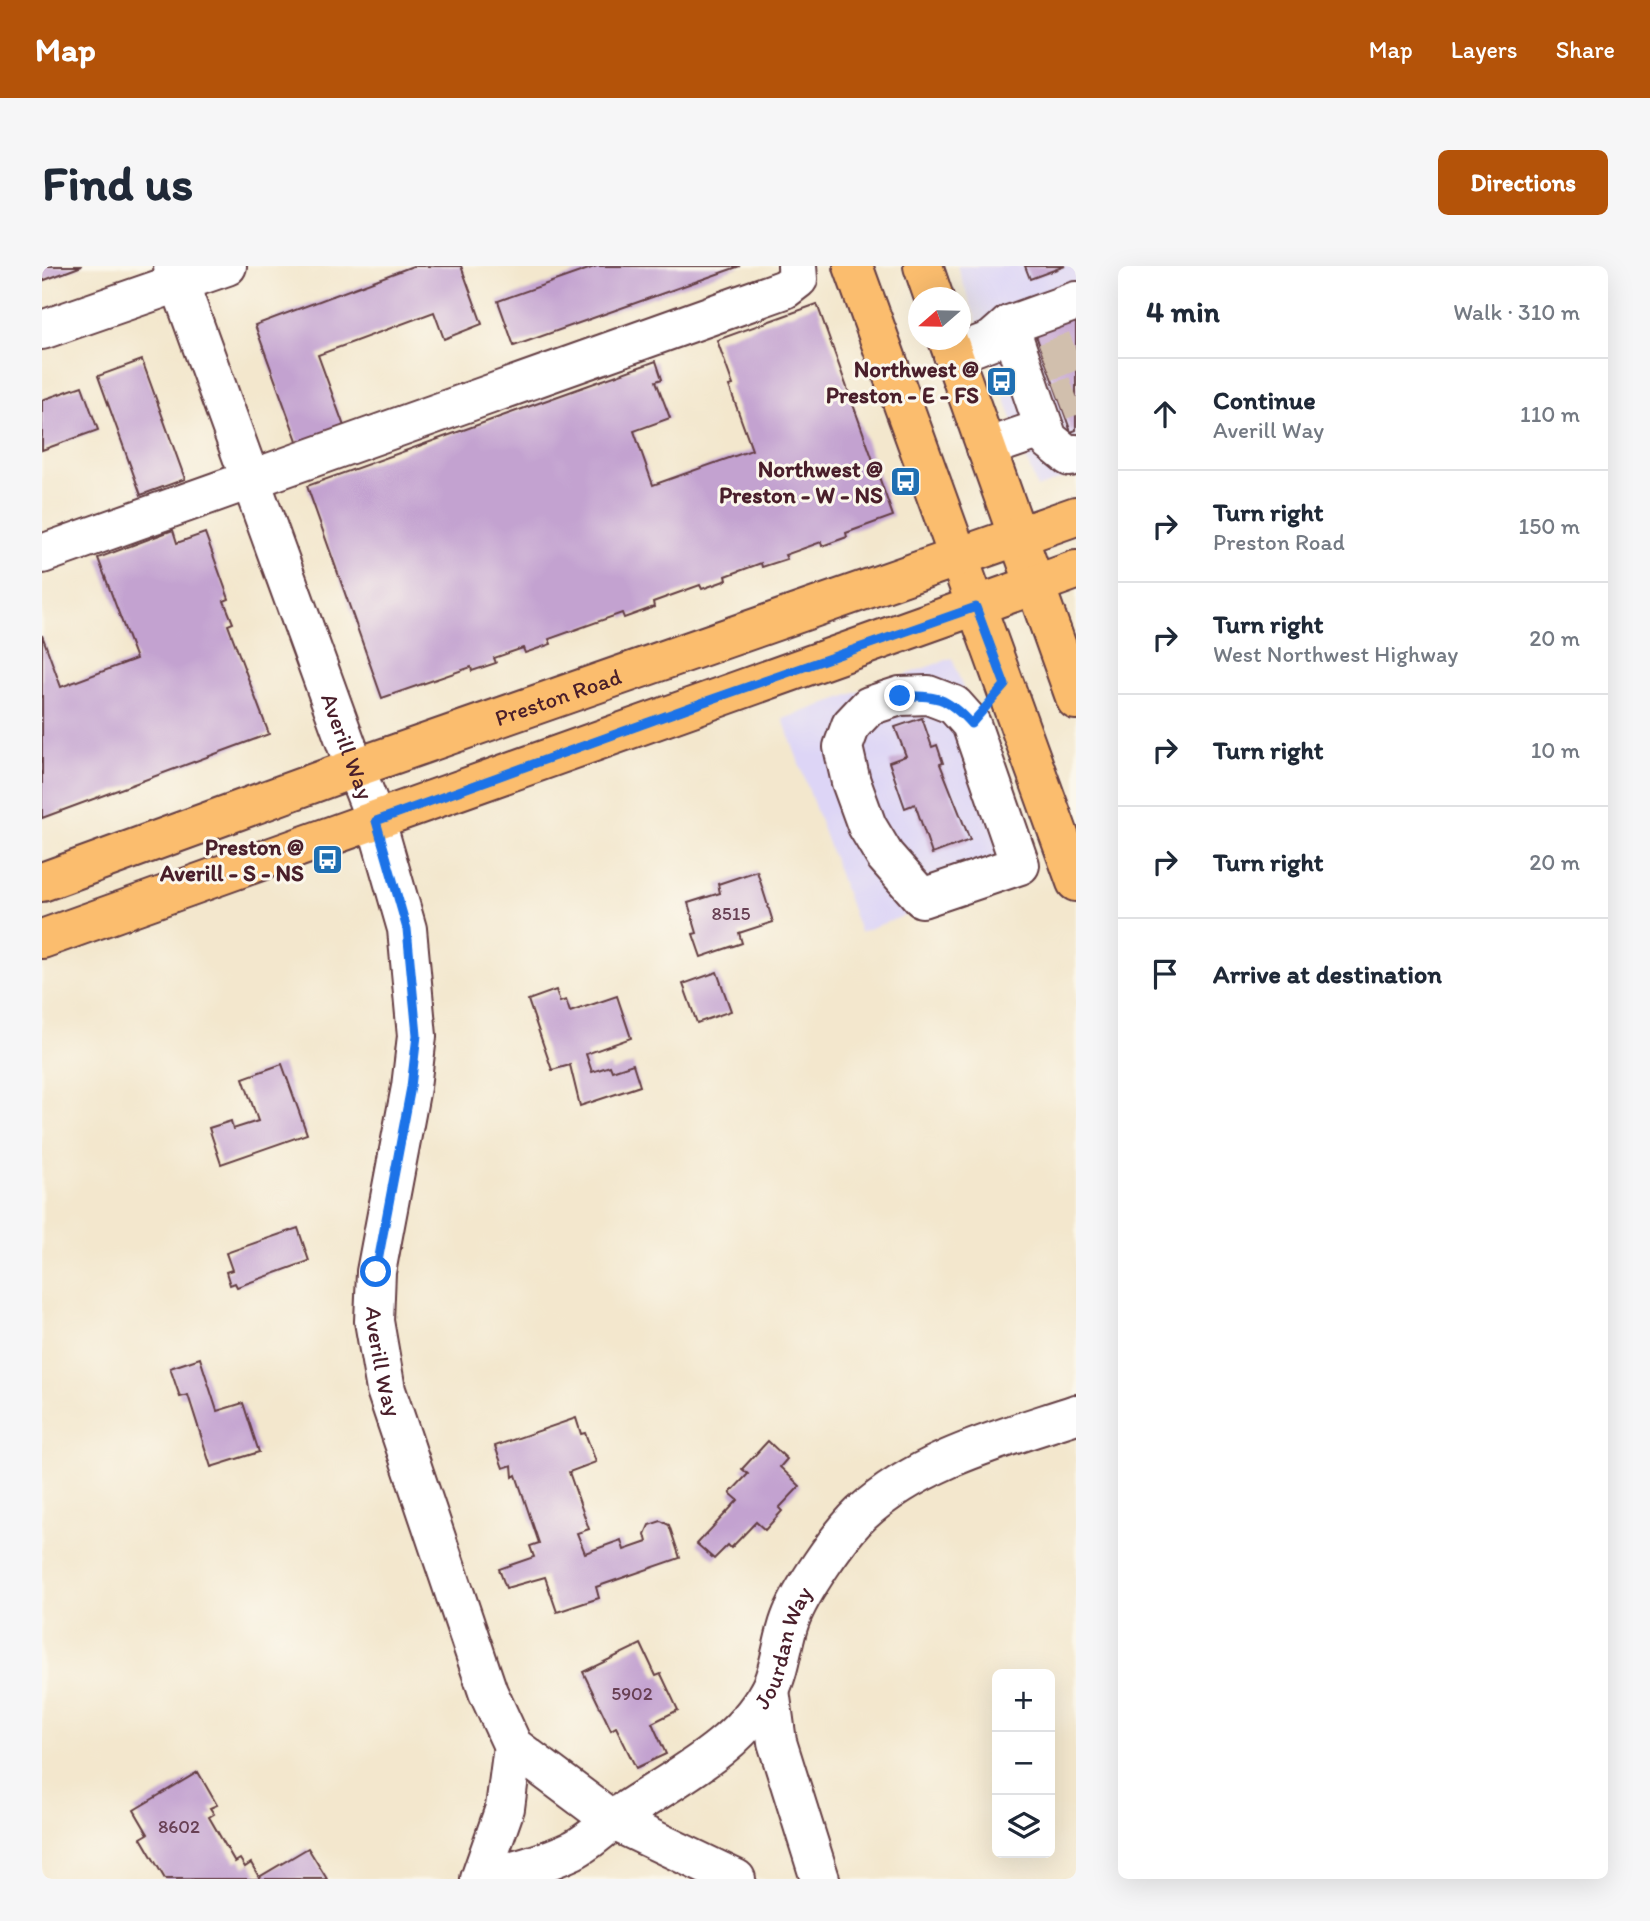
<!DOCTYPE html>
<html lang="en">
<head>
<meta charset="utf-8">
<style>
	body { margin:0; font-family:Itim,sans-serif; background:#f6f6f7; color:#1f2937 }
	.controls { position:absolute; right:21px; bottom:21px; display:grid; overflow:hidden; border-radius:10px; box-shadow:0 7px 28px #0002 }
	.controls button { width:63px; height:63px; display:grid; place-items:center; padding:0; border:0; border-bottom:2px solid #e0e1e3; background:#fff; color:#1f2937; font:35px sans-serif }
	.compass { position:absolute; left:866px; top:21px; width:63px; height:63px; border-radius:50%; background:#fff; box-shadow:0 7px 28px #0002; rotate:250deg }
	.stop { position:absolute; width:21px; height:21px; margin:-16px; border:5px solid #1a73e8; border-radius:50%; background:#fff }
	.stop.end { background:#1a73e8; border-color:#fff; box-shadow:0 2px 7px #0008 }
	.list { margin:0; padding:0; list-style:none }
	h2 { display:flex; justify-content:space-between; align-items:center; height:91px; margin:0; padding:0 28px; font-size:30px }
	h2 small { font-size:23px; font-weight:400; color:#747a83 }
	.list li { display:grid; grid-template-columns:46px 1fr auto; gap:21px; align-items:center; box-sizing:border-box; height:112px; padding:0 28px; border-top:2px solid #e0e1e3 }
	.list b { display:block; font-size:26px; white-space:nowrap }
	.list p { margin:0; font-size:23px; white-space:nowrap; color:#747a83 }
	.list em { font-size:23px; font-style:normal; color:#747a83 }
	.icon { flex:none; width:38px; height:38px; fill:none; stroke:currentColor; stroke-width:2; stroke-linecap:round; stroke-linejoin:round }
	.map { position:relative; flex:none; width:1034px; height:1613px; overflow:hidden; border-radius:10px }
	header { display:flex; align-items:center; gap:42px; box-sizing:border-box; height:98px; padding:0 35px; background:#b45309; color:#fff }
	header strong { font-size:33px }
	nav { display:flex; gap:38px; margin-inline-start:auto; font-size:24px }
	.intro { display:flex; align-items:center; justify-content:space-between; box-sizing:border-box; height:168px; padding:0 42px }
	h1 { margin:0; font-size:49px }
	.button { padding:18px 32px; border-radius:10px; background:#b45309; color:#fff; font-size:24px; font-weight:700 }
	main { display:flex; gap:42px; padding:0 42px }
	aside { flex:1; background:#fff; border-radius:10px; box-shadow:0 7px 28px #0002 }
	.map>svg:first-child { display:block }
	.built { fill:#ddd5f6 }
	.building { fill:#c3a2d0 }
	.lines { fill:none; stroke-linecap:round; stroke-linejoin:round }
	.minor-tunnel { stroke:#d1bfad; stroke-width:38; stroke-dasharray:38 19; stroke-linecap:butt }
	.minor-casing { stroke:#633d43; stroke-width:42 }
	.major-casing { stroke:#633d43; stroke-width:42 }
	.minor { stroke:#fff; stroke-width:38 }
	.major { stroke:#fbbd6e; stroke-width:38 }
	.route { stroke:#1a73e8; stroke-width:9 }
	.labels { text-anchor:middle; stroke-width:6; stroke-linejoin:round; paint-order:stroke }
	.number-label { font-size:19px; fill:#684054 }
	.poi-label { font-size:23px; font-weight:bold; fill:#4a1f2b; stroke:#fbf7ec; text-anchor:end }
	.street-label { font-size:23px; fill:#4a1f2b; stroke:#fbf7ec }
</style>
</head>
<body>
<header>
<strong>Map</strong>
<nav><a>Map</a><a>Layers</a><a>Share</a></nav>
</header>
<div class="intro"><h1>Find us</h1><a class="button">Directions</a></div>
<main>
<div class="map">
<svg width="1034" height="1613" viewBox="0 0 1034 1613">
	<rect width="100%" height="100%" fill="#fbf7ec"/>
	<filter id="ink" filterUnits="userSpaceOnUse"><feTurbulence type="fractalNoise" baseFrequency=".0143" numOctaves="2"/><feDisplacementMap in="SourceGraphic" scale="14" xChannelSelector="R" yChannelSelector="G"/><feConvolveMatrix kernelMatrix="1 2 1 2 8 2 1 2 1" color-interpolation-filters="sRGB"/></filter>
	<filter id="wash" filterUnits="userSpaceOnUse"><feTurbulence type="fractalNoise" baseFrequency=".00686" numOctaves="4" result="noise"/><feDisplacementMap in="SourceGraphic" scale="28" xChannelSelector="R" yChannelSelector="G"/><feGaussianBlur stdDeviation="1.57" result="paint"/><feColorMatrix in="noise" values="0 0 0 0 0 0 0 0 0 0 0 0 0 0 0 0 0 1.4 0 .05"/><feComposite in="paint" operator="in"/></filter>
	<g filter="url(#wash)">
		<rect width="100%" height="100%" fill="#f3e7cd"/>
		<g class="built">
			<path d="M915 0H1034V207L995 222Z"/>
			<path d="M910 392 987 604 818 666 741 453Z"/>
		</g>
		<g id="blocks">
			<g class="building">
				<path d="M0 0H40L0 15Z"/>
				<path d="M371 0H419L440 58 402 73 392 46 276 89 303 163 257 180 213 59Z"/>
				<path d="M555 0H698L472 80 456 35Z"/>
				<path d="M983 0H1023L988 13Z"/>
				<path d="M775 38 851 250 804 267 805 271 780 280 779 276 743 289 745 293 720 301 719 297 684 310 685 314 660 323 658 319 611 336 612 341 582 352 580 347 507 373 509 378 483 387 481 382 452 392 454 397 430 405 429 401 340 432 265 220 614 95 620 113 614 115 628 152 592 165 611 219 710 184 687 120 691 119 675 74Z"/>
				<path d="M1034 46V164L1029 166 991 61Z"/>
				<path d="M100 94 143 213 99 229 56 110Z"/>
				<path d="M40 120 56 164 0 184V134Z"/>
				<path d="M131 264 135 277 163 267 187 333 182 335 191 357 186 359 227 468 0 552V369L19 421 94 393 56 292Z"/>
				<path d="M880 452 890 481 895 479 901 497 898 498 928 574 890 588 873 538 863 542 847 496 864 490 853 461Z"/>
				<path d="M715 605 731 656 697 667 700 677 659 691 651 668 655 667 646 637 678 627 676 618Z"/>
				<path d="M675 706 689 745 655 757 641 718Z"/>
				<path d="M514 724 518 736 524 734 528 746 575 730 589 772 544 788 550 806 568 800 570 805 591 798 598 820 538 840 528 799 510 804 486 734Z"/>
				<path d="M240 798 265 868 179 898 167 862 189 855 191 863 216 855 201 812Z"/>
				<path d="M256 962 267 995 195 1021 193 1017 188 1019 184 1006 190 1004 184 987Z"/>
				<path d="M158 1092 175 1145 201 1137 217 1186 169 1201 146 1129 138 1131 128 1102Z"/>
				<path d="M534 1152 539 1168 543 1167 554 1196 527 1206 547 1263 535 1267 543 1287 579 1274 582 1284 605 1276 603 1268 607 1259 619 1255 627 1259 638 1292 554 1321 557 1332 515 1346 503 1311 464 1322 457 1303 492 1291 488 1280 497 1277 474 1209 471 1211 470 1199 461 1202 453 1180Z"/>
				<path d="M726 1175 745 1193 738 1201 758 1220 737 1242 740 1245 723 1264 714 1256 689 1282 686 1279 672 1293 655 1278 696 1234 688 1227 706 1208 700 1203Z"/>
				<path d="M599 1378 614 1410 619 1408 636 1444 610 1457 624 1488 594 1502 574 1461 569 1464 541 1406Z"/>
				<path d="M156 1506 175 1539 168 1542 172 1548 167 1551 193 1596 198 1593 203 1601 209 1597 217 1611 266 1582 285 1613H123L99 1572 106 1568 92 1544Z"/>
			</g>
		</g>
	</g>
	<g filter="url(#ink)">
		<use href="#blocks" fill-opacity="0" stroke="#633d43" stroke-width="2"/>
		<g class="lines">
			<g class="minor-tunnel">
				<path d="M1004 96 1034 84"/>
				<path d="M1018 135 1034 129"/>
			</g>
			<defs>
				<g id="minor">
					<path id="s1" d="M131 0 313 502 334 555 365 663 375 770 369 821 334 1006 332 1055 344 1124 446 1426 471 1480 570 1554 694 1613"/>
					<path d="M967 59 1006 173 1028 191 1034 188"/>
					<path d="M0 64 185 0"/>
					<path d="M911 89 950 74 967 59 1034 35"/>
					<path d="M944 182 1002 162"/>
					<path d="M0 288 743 23 756 13 755 0"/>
					<path d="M886 429 912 439 929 458 978 599 880 632 843 590 825 560 809 516 801 481 809 459 827 440 858 430Z"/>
					<path d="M728 1424 735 1476 778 1613"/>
					<path id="s2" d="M440 1612C472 1605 501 1598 531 1584 549 1575 565 1558 582 1546 634 1511 696 1482 727 1425 738 1406 740 1375 748 1354 758 1326 798 1268 819 1248 879 1193 959 1173 1034 1148"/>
					<path d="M438 1613 463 1542 471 1480"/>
				</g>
				<g id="major">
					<path d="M811 0 1034 616"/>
					<path d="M881 0 892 32"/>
					<path d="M906 74 1034 434"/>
					<path id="s3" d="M0 616 313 502 1034 250"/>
					<path d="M0 673 1034 304"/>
				</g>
			</defs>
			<use href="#minor" class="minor-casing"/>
			<use href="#major" class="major-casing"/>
			<use href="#minor" class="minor"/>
			<use href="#major" class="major"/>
		</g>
	</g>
	<g class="lines" filter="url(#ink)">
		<path class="route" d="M334 1006 369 821 375 769 365 663 334 555 662 436 934 341 963 419 929 458C905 431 894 429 858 430"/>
	</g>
	<defs>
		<symbol id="bus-square" viewBox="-11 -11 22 22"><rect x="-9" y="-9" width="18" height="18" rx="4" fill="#1f6fb2" stroke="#fbf7ec"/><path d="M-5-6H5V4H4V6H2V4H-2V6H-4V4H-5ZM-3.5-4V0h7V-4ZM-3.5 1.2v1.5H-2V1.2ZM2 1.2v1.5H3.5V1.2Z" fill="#fff"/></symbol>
	</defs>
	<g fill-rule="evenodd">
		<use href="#bus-square" x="942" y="98" width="35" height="35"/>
		<use href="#bus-square" x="846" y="198" width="35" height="35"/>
		<use href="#bus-square" x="268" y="576" width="35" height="35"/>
	</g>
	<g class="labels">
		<g class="number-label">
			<text x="689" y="654">8515</text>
			<text x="590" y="1434">5902</text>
			<text x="137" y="1567">8602</text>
		</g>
		<g class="poi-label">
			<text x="937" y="111">Northwest @<tspan x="937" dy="26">Preston - E - FS</tspan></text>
			<text x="841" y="211">Northwest @<tspan x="841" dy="26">Preston - W - NS</tspan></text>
			<text x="262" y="589">Preston @<tspan x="262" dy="26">Averill - S - NS</tspan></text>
		</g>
		<g class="street-label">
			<text dy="8" stroke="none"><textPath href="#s3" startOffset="548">Preston Road</textPath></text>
			<text dy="8" stroke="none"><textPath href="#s1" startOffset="511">Averill Way</textPath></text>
			<text dy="8" stroke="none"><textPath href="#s1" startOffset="1141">Averill Way</textPath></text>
			<text dy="8" stroke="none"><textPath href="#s2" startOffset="396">Jourdan Way</textPath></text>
		</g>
	</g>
</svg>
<div class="controls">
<button>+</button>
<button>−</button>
<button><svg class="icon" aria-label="layers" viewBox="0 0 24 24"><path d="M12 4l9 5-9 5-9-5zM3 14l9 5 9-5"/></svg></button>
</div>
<svg class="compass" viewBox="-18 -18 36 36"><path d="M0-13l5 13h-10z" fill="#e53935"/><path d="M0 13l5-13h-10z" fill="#747a83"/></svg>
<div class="stop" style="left:334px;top:1006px"></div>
<div class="stop end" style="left:858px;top:430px"></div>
</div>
<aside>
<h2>4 min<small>Walk · 310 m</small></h2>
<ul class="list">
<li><svg class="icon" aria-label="ahead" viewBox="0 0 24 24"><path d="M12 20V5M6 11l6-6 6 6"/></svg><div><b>Continue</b><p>Averill Way</p></div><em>110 m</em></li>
<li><svg class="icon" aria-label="right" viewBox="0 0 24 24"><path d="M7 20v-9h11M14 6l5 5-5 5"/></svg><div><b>Turn right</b><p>Preston Road</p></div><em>150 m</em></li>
<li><svg class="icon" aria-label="right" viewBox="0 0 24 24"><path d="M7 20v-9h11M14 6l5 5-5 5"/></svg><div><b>Turn right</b><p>West Northwest Highway</p></div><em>20 m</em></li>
<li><svg class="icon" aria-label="right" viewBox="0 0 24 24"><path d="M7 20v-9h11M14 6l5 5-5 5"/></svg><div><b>Turn right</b></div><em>10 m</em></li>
<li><svg class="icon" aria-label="right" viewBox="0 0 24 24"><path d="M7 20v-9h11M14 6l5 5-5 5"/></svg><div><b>Turn right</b></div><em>20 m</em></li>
<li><svg class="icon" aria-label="arrive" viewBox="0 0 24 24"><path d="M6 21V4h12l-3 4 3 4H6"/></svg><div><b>Arrive at destination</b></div></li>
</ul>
</aside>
</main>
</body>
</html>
